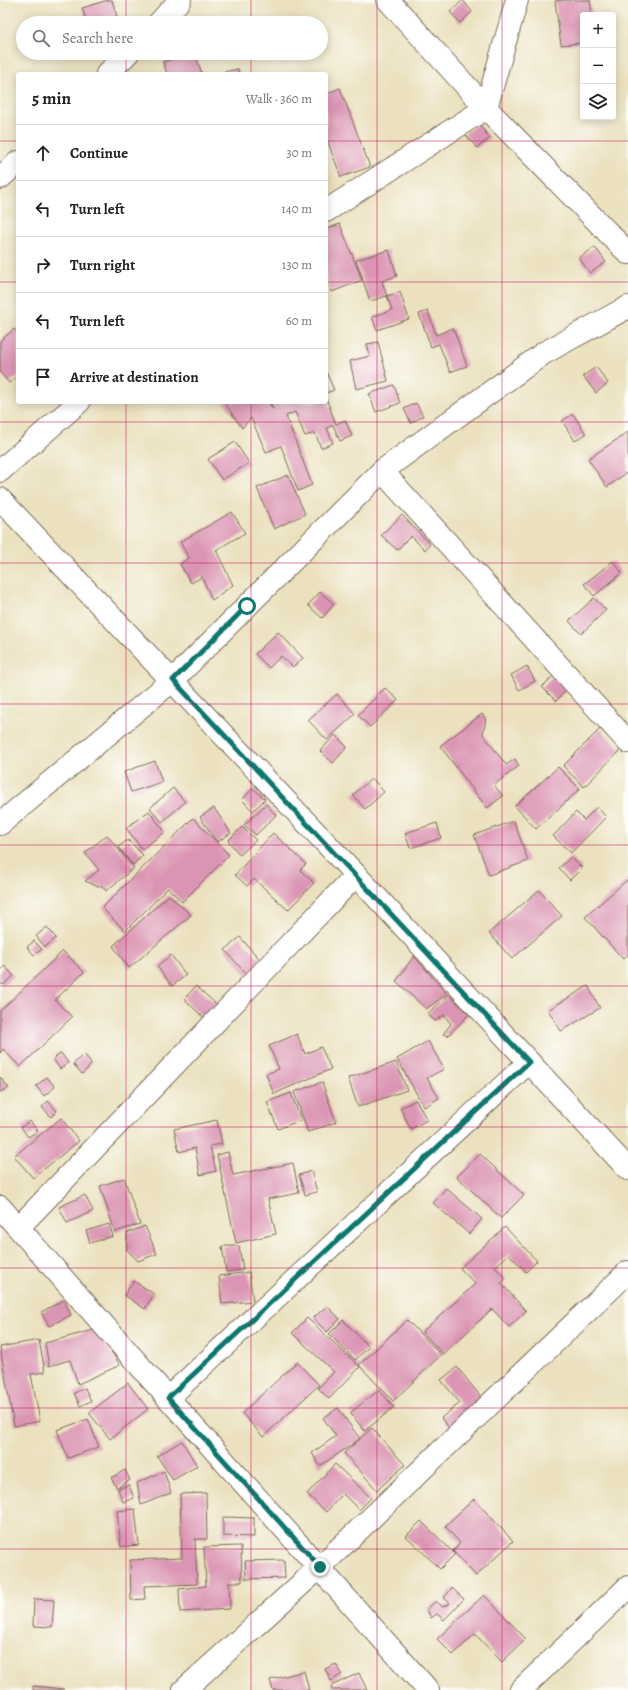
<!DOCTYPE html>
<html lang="en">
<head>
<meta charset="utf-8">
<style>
	body { margin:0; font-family:Alegreya,serif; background:#f6f6f6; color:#202124 }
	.controls { position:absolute; right:12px; top:12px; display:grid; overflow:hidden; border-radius:4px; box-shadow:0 2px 10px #0003 }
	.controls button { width:36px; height:36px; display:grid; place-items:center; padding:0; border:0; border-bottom:1px solid #e0e0e0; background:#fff; color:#202124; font:20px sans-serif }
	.stop { position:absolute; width:12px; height:12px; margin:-9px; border:3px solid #0f766e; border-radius:50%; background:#fff }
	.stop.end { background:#0f766e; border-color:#fff; box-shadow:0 1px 4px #0008 }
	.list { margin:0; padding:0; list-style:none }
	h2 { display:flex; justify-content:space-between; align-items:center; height:52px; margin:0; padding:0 16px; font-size:17px }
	h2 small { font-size:13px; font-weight:400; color:#757577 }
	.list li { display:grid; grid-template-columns:26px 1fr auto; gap:12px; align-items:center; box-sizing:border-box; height:56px; padding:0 16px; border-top:1px solid #e0e0e0 }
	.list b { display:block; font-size:15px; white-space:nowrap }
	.list em { font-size:13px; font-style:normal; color:#757577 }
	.icon { flex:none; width:22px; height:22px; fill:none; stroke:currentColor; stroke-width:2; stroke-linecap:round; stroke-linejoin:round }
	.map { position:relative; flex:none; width:628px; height:1690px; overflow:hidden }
	.search { position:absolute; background:#fff; box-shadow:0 2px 10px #0003; left:16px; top:16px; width:312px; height:44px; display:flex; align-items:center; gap:10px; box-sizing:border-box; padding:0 14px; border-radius:22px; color:#757577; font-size:15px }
	.panel { position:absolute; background:#fff; box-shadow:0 2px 10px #0003; left:16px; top:72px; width:312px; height:332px; border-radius:4px }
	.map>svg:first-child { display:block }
	.building { fill:#db95b4 }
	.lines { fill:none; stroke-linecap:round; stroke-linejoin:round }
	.minor-casing { stroke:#796a56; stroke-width:24 }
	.minor { stroke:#fff; stroke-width:22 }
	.route { stroke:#0f766e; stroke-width:5 }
	.grid { fill:none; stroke:#c2185b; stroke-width:1; stroke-opacity:0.55 }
</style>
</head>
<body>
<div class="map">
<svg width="628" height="1690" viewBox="0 0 628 1690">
	<rect width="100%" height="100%" fill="#fdfcf7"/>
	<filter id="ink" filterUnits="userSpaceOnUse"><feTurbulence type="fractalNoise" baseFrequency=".025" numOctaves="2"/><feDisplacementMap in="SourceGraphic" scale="8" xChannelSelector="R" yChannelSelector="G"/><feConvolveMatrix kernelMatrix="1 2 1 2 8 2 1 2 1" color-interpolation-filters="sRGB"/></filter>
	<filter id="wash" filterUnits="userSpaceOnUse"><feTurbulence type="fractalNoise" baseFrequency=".012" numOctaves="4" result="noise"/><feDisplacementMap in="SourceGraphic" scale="16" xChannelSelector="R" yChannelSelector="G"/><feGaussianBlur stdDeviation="0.9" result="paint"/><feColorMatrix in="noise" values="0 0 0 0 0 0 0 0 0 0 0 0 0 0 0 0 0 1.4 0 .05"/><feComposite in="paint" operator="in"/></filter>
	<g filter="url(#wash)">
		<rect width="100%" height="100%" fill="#ebe1bf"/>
		<g id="blocks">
			<g class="building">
				<path d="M108 0H112L119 23H87L82 8Z"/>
				<path d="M463 0 472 12 460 23 450 12Z"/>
				<path d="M565 0H590L592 15H583V43L561 45 555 1Z"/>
				<path d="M192 53H195L202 74H167L163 62Z"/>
				<path d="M238 69 239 74H219V73Z"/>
				<path d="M340 88 370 167 341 177 326 137V94Z"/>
				<path d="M478 123 490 138 477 148 465 134Z"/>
				<path d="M340 224 362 280 332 292 326 276V229Z"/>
				<path d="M595 247 606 262 590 273 579 258Z"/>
				<path d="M389 250 397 276 382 281 387 296 400 292 409 319 377 330 372 317 392 310 387 296 370 301 356 260Z"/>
				<path d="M428 311 436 335 453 328 467 366 450 372 439 344 431 347 419 314Z"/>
				<path d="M14 329 18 334V376L9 383 0 372V341Z"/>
				<path d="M378 342 388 381 356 389 350 361 370 356 367 344Z"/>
				<path d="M596 367 608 383 596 393 583 376Z"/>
				<path d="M326 372 334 390 326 393Z"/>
				<path d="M394 385 400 403 376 412 369 394Z"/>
				<path d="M326 398 336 424 345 420 352 436 340 441 333 425 327 428 333 443 321 448 315 433 305 436 295 412 286 416 312 485 298 491 281 446 266 452 251 418 242 428 224 402H268L273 409 270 402H326Z"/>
				<path d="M416 403 423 416 411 423 404 409Z"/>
				<path d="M573 414 586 434 575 441 562 421Z"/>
				<path d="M628 432V472L607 487 588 459Z"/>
				<path d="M235 442 249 463 222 480 208 459Z"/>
				<path d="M288 475 305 514 274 529 257 488Z"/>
				<path d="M232 512 245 533 216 550 233 585 212 600 202 577 191 583 180 564 189 558 180 542Z"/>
				<path d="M402 515 430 544 425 550 411 536 397 550 381 535Z"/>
				<path d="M613 561 622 573 594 596 584 584Z"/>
				<path d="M320 592 334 604 322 618 308 605Z"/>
				<path d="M594 598 606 610 581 634 569 621Z"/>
				<path d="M278 632 303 658 293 667 281 656 269 668 255 654Z"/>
				<path d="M527 666 535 681 519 690 511 675Z"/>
				<path d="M553 676 567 689 556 701 542 687Z"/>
				<path d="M385 688 398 700 370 727 358 715Z"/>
				<path d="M337 694 355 714 327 740 308 720Z"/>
				<path d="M482 714 486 719 483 734 506 765 515 759 519 766 494 785 503 796 487 808 440 746Z"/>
				<path d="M600 729 621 749 584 787 563 766Z"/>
				<path d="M335 735 347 747 333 763 320 751Z"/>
				<path d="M155 761 162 782 131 792 124 772Z"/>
				<path d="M558 767 580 789 536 829 515 806Z"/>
				<path d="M372 778 384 792 365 809 353 795Z"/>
				<path d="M173 788 185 802 162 822 150 808Z"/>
				<path d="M253 788 265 799 253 811 242 800Z"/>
				<path d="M266 804 276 815 256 835 244 825Z"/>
				<path d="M597 807 606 817 571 853 553 836 576 812 584 820Z"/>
				<path d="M214 808 231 833 217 842 200 817Z"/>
				<path d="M149 811 165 832 142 849 126 828Z"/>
				<path d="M193 818 229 855 182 902 168 888 125 931 102 908Z"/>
				<path d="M514 821 528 861 489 875 474 835Z"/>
				<path d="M437 823 441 838 410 848 405 833Z"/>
				<path d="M242 827 256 840 240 855 228 841Z"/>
				<path d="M273 833 306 864 300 870 314 883 288 910 254 879 247 886 235 875Z"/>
				<path d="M107 835 134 868 106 891 102 886H97L85 881 99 870 85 853Z"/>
				<path d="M128 840 143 855 133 865 118 847Z"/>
				<path d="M571 857 582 868 570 880 559 868Z"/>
				<path d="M628 879V955L623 959 585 917Z"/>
				<path d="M539 890 562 916 512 959 489 933Z"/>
				<path d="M169 895 191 915 129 968 113 946Z"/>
				<path d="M47 927 56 938 45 947 36 936Z"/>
				<path d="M240 937 262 962 247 975 225 950Z"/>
				<path d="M34 941 42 949 34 955 27 947Z"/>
				<path d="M63 951 84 972 55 1000 72 1017 20 1067 3 1049 0 1053V1011Z"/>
				<path d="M171 955 186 975 172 986 157 966Z"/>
				<path d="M414 956 447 994 426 1009 396 981Z"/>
				<path d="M5 966 14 976 3 985 0 982V971Z"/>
				<path d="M196 986 217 1005 204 1018 184 999Z"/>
				<path d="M588 986 600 1008 561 1031 548 1010Z"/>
				<path d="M449 995 469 1014 448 1036 443 1034 451 1024 444 1015 435 1021 427 1014Z"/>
				<path d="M297 1034 305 1054 321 1047 331 1069 274 1094 266 1074 279 1069 269 1046Z"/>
				<path d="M428 1041 444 1069 427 1078 439 1098 424 1107 397 1059Z"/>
				<path d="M61 1053 68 1063 60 1069 53 1059Z"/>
				<path d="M84 1054 90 1061 91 1065 82 1074 73 1064Z"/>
				<path d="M396 1062 407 1090 358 1107 348 1078Z"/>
				<path d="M0 1077 9 1088 0 1092Z"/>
				<path d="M47 1077 55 1087 44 1096 36 1086Z"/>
				<path d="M322 1082 336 1122 308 1132 294 1092Z"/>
				<path d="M291 1093 301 1120 278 1129 267 1102Z"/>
				<path d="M416 1100 427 1120 411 1129 400 1108Z"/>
				<path d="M48 1101 57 1111 51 1117 42 1107Z"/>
				<path d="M61 1118 79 1141 33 1178 14 1156Z"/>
				<path d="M217 1120 222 1144 210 1146 216 1171 200 1175 195 1148 179 1152 174 1129Z"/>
				<path d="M30 1121 38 1131 28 1137 21 1127Z"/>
				<path d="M228 1152 233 1175 293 1163 299 1193 268 1199 276 1234 236 1243 217 1155Z"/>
				<path d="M480 1154 524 1195 501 1218 457 1177Z"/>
				<path d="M311 1171 317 1192 305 1195 299 1175Z"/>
				<path d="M124 1178 140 1224 115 1232 100 1186Z"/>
				<path d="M446 1188 482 1219 469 1234 433 1203Z"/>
				<path d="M85 1195 93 1211 67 1223 59 1207Z"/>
				<path d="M109 1224 113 1236 90 1243 86 1231Z"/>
				<path d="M145 1226 157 1254 138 1261 127 1250V1233Z"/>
				<path d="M505 1227 537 1261 526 1272 509 1254 495 1267 506 1279 501 1283 526 1311 509 1327 492 1309 443 1354 422 1332 475 1284 460 1268Z"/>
				<path d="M222 1246H239L243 1270 226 1272Z"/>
				<path d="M249 1272 253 1301 222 1304 219 1276Z"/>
				<path d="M134 1281 154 1294 145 1309 124 1295Z"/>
				<path d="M64 1300 71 1315 49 1326 41 1312Z"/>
				<path d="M327 1306 340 1319 327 1332 313 1318Z"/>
				<path d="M307 1318 360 1367 329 1399 318 1388 334 1372 292 1333Z"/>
				<path d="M343 1320 369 1347 355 1360 329 1334Z"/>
				<path d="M407 1320 441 1355 393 1401 359 1365Z"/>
				<path d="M97 1329 120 1365 78 1384 70 1360 49 1366 45 1343Z"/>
				<path d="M39 1340 45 1372 31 1374 40 1421 14 1426 0 1347Z"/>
				<path d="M297 1362 319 1385 263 1437 242 1413Z"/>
				<path d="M457 1367 485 1402 451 1430 441 1418 460 1403 441 1380Z"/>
				<path d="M128 1383 148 1409 110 1439 89 1413Z"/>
				<path d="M85 1388 91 1401 80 1406 74 1393Z"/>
				<path d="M379 1390 394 1407 365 1431 350 1413Z"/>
				<path d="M338 1408 360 1439 320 1466 312 1453 336 1436 323 1418Z"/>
				<path d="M88 1419 99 1447 68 1458 57 1430Z"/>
				<path d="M372 1428 405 1465 377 1490 344 1453Z"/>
				<path d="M182 1441 197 1466 173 1480 157 1456Z"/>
				<path d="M335 1464 371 1498 359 1510 343 1494 326 1512 307 1494Z"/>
				<path d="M125 1470 130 1480 117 1488 111 1478Z"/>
				<path d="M164 1471 171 1493 141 1505 137 1483Z"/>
				<path d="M129 1485 134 1498 123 1502 118 1489Z"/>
				<path d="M206 1493 207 1539H195L197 1584 144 1586 145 1599 131 1600 130 1560 182 1558 180 1494Z"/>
				<path d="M474 1499 513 1541 476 1576 453 1551 460 1543 445 1526Z"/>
				<path d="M135 1509 139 1545 121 1547 117 1511Z"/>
				<path d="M223 1517 254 1518V1537L223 1536Z"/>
				<path d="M421 1521 455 1554 440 1569 406 1536Z"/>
				<path d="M241 1546 242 1582H229L230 1609 180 1612 179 1589 206 1586 204 1547Z"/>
				<path d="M284 1560 285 1578 246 1579 245 1561Z"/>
				<path d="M452 1588 464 1599 444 1620 437 1614 431 1618 427 1609 436 1601 443 1607 450 1603 444 1598Z"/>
				<path d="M484 1595 526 1639 502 1662 475 1634 453 1655 437 1639Z"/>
				<path d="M34 1599 54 1600 52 1627 33 1626Z"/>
				<path d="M336 1664 342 1674 331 1681 325 1669Z"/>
				<path d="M304 1671 309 1690H273L270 1680Z"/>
				<path d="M359 1673 367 1690H332L331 1686Z"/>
				<path d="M33 1686 64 1689V1690H33Z"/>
			</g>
		</g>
	</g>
	<g filter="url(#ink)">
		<use href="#blocks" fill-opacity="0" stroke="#796a56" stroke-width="1"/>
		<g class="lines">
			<defs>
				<g id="minor">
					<path d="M388 0 486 108 628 253"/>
					<path d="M159 23 180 0"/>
					<path d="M107 74 128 53"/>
					<path d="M0 178 18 162"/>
					<path d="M326 211 486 108 517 0"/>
					<path d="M0 471 79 402"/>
					<path d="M382 471 628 742"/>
					<path d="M0 499 356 875 628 1169"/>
					<path d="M0 824 173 680 382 471 544 353 628 307"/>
					<path d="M0 1207 168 1398 428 1690"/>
					<path d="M19 1227 356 875"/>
					<path d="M168 1398 529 1062"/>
					<path d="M184 1690 320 1567 628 1272"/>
					<path d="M521 1690 628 1587"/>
				</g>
			</defs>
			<use href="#minor" class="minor-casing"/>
			<use href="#minor" class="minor"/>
		</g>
	</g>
	<g class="lines" filter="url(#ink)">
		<path class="route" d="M247 606 173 680 529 1062 168 1398 320 1567"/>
	</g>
	<path class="grid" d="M126 0V23M251 0V23M377 0V1690M502 0V1690M126 53V74M251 53V74M0 141H18M326 141H628M0 282H18M326 282H628M126 402V1690M251 402V1690M0 422H628M0 563H628M0 704H628M0 845H628M0 986H628M0 1127H628M0 1268H628M0 1408H628M0 1549H628"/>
</svg>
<div class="controls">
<button>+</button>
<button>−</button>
<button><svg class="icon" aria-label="layers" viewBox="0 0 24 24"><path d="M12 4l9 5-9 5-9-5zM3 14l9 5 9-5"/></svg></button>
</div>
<div class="stop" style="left:247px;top:606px"></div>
<div class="stop end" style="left:320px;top:1567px"></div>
<div class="search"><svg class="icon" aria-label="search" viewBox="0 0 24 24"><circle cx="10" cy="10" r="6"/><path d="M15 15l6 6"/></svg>Search here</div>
<section class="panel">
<h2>5 min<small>Walk · 360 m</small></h2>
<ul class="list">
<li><svg class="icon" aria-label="ahead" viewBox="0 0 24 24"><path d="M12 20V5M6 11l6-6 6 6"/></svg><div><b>Continue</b></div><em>30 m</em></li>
<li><svg class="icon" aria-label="left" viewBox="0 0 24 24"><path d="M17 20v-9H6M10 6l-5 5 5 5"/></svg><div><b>Turn left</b></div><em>140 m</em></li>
<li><svg class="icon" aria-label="right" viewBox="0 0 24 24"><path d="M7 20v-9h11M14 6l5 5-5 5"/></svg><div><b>Turn right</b></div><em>130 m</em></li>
<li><svg class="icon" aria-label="left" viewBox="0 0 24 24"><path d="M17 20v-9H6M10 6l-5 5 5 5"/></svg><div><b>Turn left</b></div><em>60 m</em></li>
<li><svg class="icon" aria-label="arrive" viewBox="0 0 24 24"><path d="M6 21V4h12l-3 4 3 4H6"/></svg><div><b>Arrive at destination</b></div></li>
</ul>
</section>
</div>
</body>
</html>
